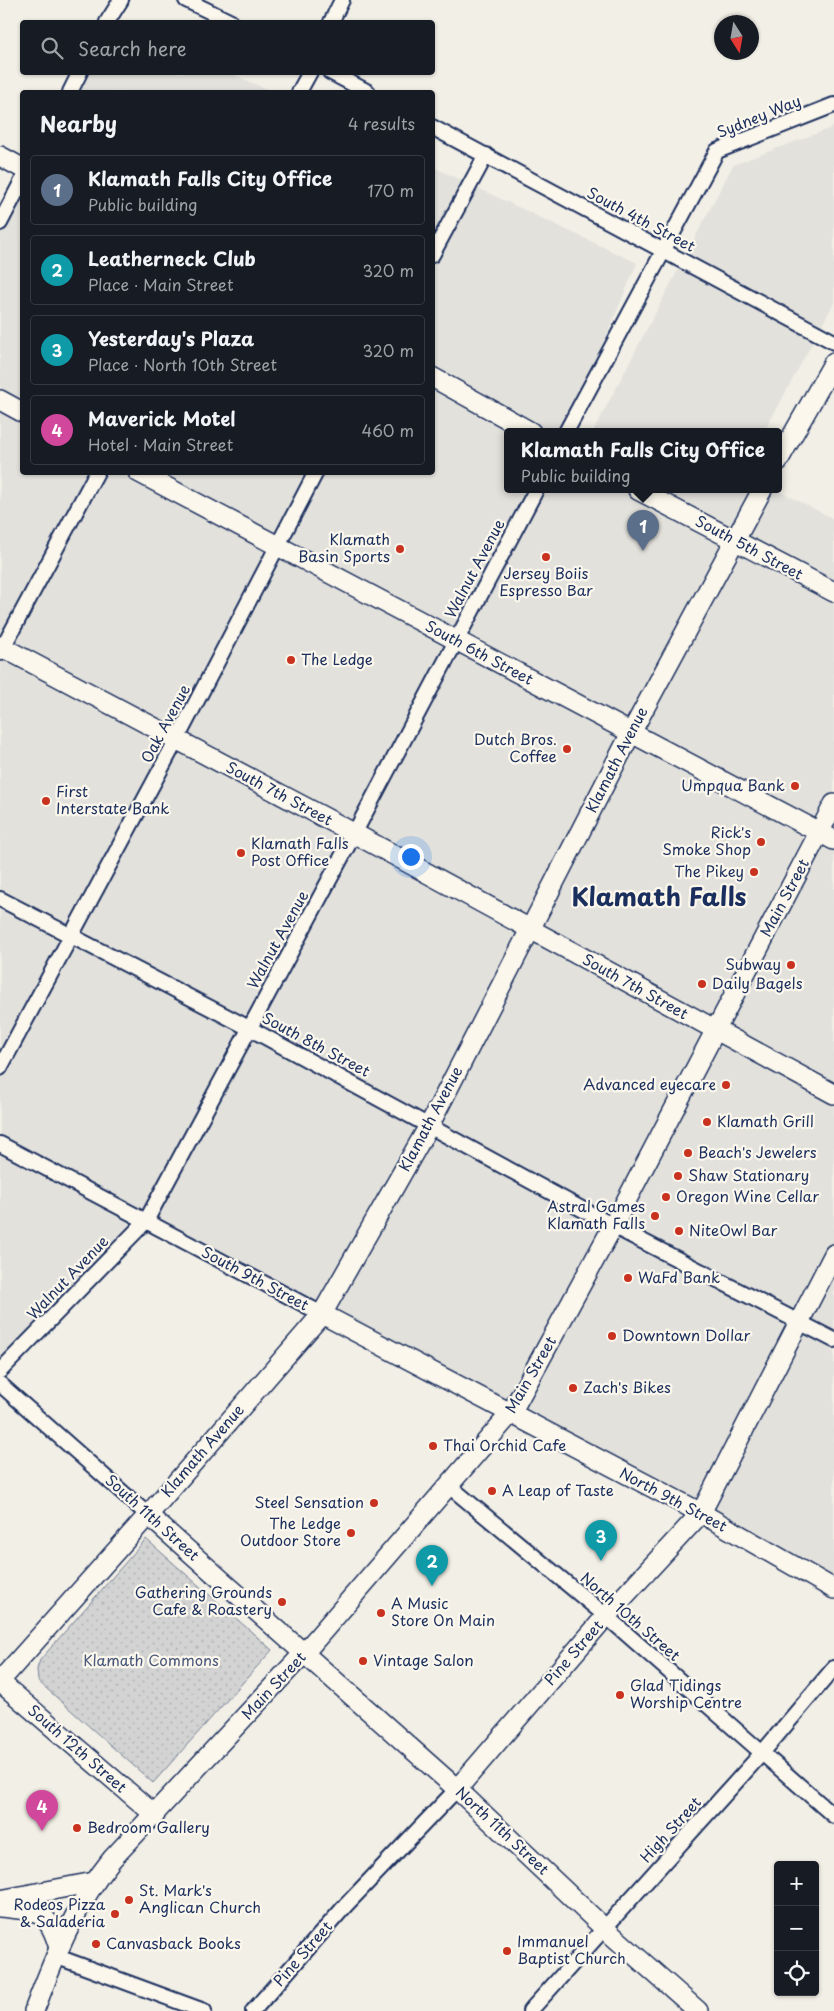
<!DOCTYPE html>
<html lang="en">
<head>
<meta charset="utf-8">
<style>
	body { margin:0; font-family:"Playpen Sans",sans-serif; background:#20242c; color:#f1f3f6 }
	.controls { position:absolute; right:15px; bottom:15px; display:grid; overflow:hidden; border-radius:5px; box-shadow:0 1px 4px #0004 }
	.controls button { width:45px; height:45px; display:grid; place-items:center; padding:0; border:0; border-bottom:1px solid #363941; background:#171b24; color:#f1f3f6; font:25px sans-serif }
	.compass { position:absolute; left:714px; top:15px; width:45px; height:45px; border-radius:50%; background:#171b24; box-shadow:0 1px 4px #0004; rotate:169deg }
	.you { position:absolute; left:410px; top:856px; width:18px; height:18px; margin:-12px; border:4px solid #fff; border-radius:50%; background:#1a73e8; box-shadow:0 0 0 8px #1a73e833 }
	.badge { display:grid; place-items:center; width:32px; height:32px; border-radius:50%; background:#c8321e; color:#fff; font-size:16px; font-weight:700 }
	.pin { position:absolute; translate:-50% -41px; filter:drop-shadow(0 1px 2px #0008) }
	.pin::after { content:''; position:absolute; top:26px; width:18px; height:15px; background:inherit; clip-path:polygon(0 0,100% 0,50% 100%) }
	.popup { position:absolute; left:504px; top:428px; width:278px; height:65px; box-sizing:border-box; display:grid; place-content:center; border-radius:5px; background:#171b24; filter:drop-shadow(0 1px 4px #0005); font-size:16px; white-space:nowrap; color:#9ea1a6 }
	.popup b { font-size:19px; color:#f1f3f6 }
	.popup::after { content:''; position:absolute; left:50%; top:100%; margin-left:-10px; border:10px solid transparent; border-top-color:#171b24 }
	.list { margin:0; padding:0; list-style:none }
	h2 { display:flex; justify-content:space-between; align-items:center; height:65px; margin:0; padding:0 20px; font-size:21px }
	h2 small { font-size:16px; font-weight:400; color:#9ea1a6 }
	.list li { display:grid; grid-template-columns:32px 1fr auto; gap:15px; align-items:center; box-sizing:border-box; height:70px; margin:0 10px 10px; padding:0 10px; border:1px solid #363941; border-radius:5px }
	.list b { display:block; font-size:19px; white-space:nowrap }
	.list p { margin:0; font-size:16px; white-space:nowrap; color:#9ea1a6 }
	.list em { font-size:16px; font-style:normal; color:#9ea1a6 }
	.icon { flex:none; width:28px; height:28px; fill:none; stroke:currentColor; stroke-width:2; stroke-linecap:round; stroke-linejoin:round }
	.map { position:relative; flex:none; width:834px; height:2011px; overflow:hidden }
	.search { position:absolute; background:#171b24; box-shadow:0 1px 4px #0004; left:20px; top:20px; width:415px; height:55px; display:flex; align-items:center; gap:12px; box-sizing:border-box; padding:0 18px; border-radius:5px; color:#9ea1a6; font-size:19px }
	.panel { position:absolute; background:#171b24; box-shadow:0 1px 4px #0004; left:20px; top:90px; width:415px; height:385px; border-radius:5px }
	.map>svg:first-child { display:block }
	.built { fill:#e2e1dc }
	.park { fill:url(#park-dots); stroke:#768198 }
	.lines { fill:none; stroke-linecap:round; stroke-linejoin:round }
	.street-casing { stroke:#1b2f5e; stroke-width:18 }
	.secondary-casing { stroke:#1b2f5e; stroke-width:22 }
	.street { stroke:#fbf7ec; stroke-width:14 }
	.secondary { stroke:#fbf7ec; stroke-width:19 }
	.poi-dot { fill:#c8321e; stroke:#fbf7ec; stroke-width:2 }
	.labels { text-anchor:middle; stroke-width:4.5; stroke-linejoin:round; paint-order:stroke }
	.street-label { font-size:15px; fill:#1b2f5e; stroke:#fbf7ec }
	.poi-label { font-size:15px; fill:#1b2f5e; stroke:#fbf7ec; text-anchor:start }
	.park-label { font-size:15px; fill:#49587b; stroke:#fbf7ec }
	.town-label { font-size:25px; font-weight:bold; fill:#1b2f5e; stroke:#fbf7ec }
</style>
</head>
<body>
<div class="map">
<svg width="834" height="2011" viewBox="0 0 834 2011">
	<defs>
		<pattern id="park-dots" width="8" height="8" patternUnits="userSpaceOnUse" patternTransform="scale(1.25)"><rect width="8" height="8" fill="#d2d3d2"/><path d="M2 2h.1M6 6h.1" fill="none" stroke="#b4b5b7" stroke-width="1.8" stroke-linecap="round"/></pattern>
	</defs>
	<rect width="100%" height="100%" fill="#f2efe6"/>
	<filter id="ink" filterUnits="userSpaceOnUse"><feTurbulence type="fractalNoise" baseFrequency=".02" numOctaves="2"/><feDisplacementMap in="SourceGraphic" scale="10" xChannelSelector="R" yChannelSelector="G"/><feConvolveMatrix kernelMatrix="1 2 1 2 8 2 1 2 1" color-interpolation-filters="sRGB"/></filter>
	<g filter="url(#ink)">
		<g class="built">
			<path d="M81 72 230 73 273 92H70Z"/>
			<path d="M834 127V303L764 432H593L733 165Z"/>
			<path d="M433 167 637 263 566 432H508V490H777L834 519V1589L146 1221 0 1371V226L22 183V472H432Z"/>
		</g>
		<path class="park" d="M146 1539 272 1650 153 1783 38 1681 37 1669 40 1660Z"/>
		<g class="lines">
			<defs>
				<g id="street">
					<path d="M186 0 231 22"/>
					<path d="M107 22 121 0"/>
					<path d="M331 22 342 0"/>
					<path d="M330 72 368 92"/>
					<path d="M70 92 80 72"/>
					<path d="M299 92 310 72"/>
					<path d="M432 127 834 342"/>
					<path d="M0 223 22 181"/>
					<path d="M432 255 486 155"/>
					<path d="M566 432 717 151 834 105"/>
					<path d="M0 653 97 472"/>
					<path d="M0 899 249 1028 613 1226 834 1340"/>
					<path d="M0 1068 177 739 316 472"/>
					<path d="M0 1144 322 1314"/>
					<path d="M0 1371 146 1221 354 834 536 490"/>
					<path d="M0 1384 148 1515"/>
					<path d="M448 1485 606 1616 834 1816"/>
					<path d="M55 1956 204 2011"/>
					<path d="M253 2011 346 1905 457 1789"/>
					<path d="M530 2011 762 1753 834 1668"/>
				</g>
				<g id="secondary">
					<path d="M0 156 22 168"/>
					<path d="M432 377 531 432"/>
					<path d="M0 400 22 412"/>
					<path d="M778 461 834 362"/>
					<path d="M138 472 834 840"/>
					<path d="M638 490 834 592"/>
					<path d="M0 646 333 822 834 1094"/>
					<path d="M322 1314 701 1513 834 1589"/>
					<path d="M148 1515 457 1789 605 1929 698 2011"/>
					<path d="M0 1681 148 1515 322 1314 430 1124 631 733 762 490"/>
					<path d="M0 1682 155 1815"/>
					<path d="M457 1789 606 1616 701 1513 834 1254"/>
					<path d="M0 1900 94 1882"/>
					<path d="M0 1907C37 1911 48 1909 59 1948"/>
					<path d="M34 2011C54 1958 76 1903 112 1859L304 1653 511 1413 613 1226 834 804"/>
				</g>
			</defs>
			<use href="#street" class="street-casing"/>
			<use href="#secondary" class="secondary-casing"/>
			<use href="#street" class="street"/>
			<use href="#secondary" class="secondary"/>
		</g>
	</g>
	<g class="poi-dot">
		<circle cx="400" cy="549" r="5"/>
		<circle cx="546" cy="557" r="5"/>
		<circle cx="291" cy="660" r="5"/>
		<circle cx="567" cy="749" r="5"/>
		<circle cx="795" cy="786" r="5"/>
		<circle cx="46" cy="801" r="5"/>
		<circle cx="761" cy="842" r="5"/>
		<circle cx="241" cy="853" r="5"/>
		<circle cx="754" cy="872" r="5"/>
		<circle cx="791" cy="965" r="5"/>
		<circle cx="702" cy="984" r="5"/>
		<circle cx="726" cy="1085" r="5"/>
		<circle cx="707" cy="1122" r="5"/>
		<circle cx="688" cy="1153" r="5"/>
		<circle cx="678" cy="1176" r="5"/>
		<circle cx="666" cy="1197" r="5"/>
		<circle cx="655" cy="1216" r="5"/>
		<circle cx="679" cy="1231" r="5"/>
		<circle cx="628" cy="1278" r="5"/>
		<circle cx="612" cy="1336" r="5"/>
		<circle cx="573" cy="1388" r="5"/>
		<circle cx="433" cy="1446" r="5"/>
		<circle cx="492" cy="1491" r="5"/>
		<circle cx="374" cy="1503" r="5"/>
		<circle cx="351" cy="1533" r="5"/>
		<circle cx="282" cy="1602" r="5"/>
		<circle cx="381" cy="1613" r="5"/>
		<circle cx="363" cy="1661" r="5"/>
		<circle cx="620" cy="1695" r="5"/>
		<circle cx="77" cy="1828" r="5"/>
		<circle cx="129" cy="1900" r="5"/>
		<circle cx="115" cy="1914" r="5"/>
		<circle cx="96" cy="1944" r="5"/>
		<circle cx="507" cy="1951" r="5"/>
	</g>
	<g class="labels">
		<g class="street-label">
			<text transform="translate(759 117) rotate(-22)" y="5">Sydney Way</text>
			<text transform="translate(641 220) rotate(28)" y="5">South 4th Street</text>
			<text transform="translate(749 548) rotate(28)" y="5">South 5th Street</text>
			<text transform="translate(475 569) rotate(-62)" y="5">Walnut Avenue</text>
			<text transform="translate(479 653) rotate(28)" y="5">South 6th Street</text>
			<text transform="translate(166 724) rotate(-62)" y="5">Oak Avenue</text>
			<text transform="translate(617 760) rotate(-63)" y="5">Klamath Avenue</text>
			<text transform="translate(279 794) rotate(28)" y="5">South 7th Street</text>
			<text transform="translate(785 898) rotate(-62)" y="5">Main Street</text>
			<text transform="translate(278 940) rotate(-61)" y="5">Walnut Avenue</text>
			<text transform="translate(635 987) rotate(29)" y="5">South 7th Street</text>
			<text transform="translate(316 1045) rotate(28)" y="5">South 8th Street</text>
			<text transform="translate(431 1119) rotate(-62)" y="5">Klamath Avenue</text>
			<text transform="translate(68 1278) rotate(-46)" y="5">Walnut Avenue</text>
			<text transform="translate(255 1279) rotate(28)" y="5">South 9th Street</text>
			<text transform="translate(531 1375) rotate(-60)" y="5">Main Street</text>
			<text transform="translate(203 1451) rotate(-49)" y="5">Klamath Avenue</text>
			<text transform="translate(673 1500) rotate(28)" y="5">North 9th Street</text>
			<text transform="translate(152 1518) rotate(42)" y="5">South 11th Street</text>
			<text transform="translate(630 1617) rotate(41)" y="5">North 10th Street</text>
			<text transform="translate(574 1653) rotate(-49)" y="5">Pine Street</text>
			<text transform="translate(274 1686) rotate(-47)" y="5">Main Street</text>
			<text transform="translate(77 1749) rotate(41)" y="5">South 12th Street</text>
			<text transform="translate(671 1830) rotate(-48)" y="5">High Street</text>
			<text transform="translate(502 1831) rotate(43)" y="5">North 11th Street</text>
			<text transform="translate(303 1954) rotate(-49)" y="5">Pine Street</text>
		</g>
		<g class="poi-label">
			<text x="390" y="545" text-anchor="end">Klamath<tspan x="390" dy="17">Basin Sports</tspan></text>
			<text x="546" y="579" text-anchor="middle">Jersey Boiis<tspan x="546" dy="17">Espresso Bar</tspan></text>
			<text x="301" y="665">The Ledge</text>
			<text x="557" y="745" text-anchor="end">Dutch Bros.<tspan x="557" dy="17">Coffee</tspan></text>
			<text x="785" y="791" text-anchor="end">Umpqua Bank</text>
			<text x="56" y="797">First<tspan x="56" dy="17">Interstate Bank</tspan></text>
			<text x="751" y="838" text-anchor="end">Rick's<tspan x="751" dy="17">Smoke Shop</tspan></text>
			<text x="251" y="849">Klamath Falls<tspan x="251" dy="17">Post Office</tspan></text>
			<text x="744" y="877" text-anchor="end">The Pikey</text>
			<text x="781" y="970" text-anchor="end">Subway</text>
			<text x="712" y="989">Daily Bagels</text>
			<text x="716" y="1090" text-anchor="end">Advanced eyecare</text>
			<text x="717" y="1127">Klamath Grill</text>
			<text x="698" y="1158">Beach's Jewelers</text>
			<text x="688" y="1181">Shaw Stationary</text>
			<text x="676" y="1202">Oregon Wine Cellar</text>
			<text x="645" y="1212" text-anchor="end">Astral Games<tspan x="645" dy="17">Klamath Falls</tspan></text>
			<text x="689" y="1236">NiteOwl Bar</text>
			<text x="638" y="1283">WaFd Bank</text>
			<text x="622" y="1341">Downtown Dollar</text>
			<text x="583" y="1393">Zach's Bikes</text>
			<text x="443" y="1451">Thai Orchid Cafe</text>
			<text x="502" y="1496">A Leap of Taste</text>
			<text x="364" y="1508" text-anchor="end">Steel Sensation</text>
			<text x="341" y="1529" text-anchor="end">The Ledge<tspan x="341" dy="17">Outdoor Store</tspan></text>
			<text x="272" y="1598" text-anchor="end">Gathering Grounds<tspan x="272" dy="17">Cafe &amp; Roastery</tspan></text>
			<text x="391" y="1609">A Music<tspan x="391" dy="17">Store On Main</tspan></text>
			<text x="373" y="1666">Vintage Salon</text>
			<text x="630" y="1691">Glad Tidings<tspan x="630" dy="17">Worship Centre</tspan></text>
			<text x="87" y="1833">Bedroom Gallery</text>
			<text x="139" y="1896">St. Mark's<tspan x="139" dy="17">Anglican Church</tspan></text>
			<text x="105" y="1910" text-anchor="end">Rodeos Pizza<tspan x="105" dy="17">&amp; Saladeria</tspan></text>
			<text x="517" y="1947">Immanuel<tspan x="517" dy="17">Baptist Church</tspan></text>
			<text x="106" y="1949">Canvasback Books</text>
		</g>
		<g class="park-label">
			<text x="151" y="1666">Klamath Commons</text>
		</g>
		<g class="town-label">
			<text x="659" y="906">Klamath Falls</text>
		</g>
	</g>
</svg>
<div class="controls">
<button>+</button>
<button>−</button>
<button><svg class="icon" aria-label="locate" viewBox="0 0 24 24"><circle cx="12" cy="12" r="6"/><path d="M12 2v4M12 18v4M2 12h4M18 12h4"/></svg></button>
</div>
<svg class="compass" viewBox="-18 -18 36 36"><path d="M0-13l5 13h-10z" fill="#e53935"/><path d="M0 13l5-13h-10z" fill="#9ea1a6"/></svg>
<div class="you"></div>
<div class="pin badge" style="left:643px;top:551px;background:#5c6f8a">1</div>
<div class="popup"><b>Klamath Falls City Office</b>Public building</div>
<div class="pin badge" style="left:432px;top:1586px;background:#0f9aa8">2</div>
<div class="pin badge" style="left:601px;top:1561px;background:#0f9aa8">3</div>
<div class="pin badge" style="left:42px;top:1831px;background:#d1479c">4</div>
<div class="search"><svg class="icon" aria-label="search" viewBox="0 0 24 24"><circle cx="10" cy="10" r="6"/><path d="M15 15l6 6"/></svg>Search here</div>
<section class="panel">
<h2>Nearby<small>4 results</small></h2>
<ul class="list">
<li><span class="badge" style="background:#5c6f8a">1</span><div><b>Klamath Falls City Office</b><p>Public building</p></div><em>170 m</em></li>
<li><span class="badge" style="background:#0f9aa8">2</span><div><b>Leatherneck Club</b><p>Place · Main Street</p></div><em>320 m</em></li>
<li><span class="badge" style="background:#0f9aa8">3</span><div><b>Yesterday's Plaza</b><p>Place · North 10th Street</p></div><em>320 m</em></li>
<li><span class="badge" style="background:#d1479c">4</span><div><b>Maverick Motel</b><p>Hotel · Main Street</p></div><em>460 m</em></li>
</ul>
</section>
</div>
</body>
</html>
